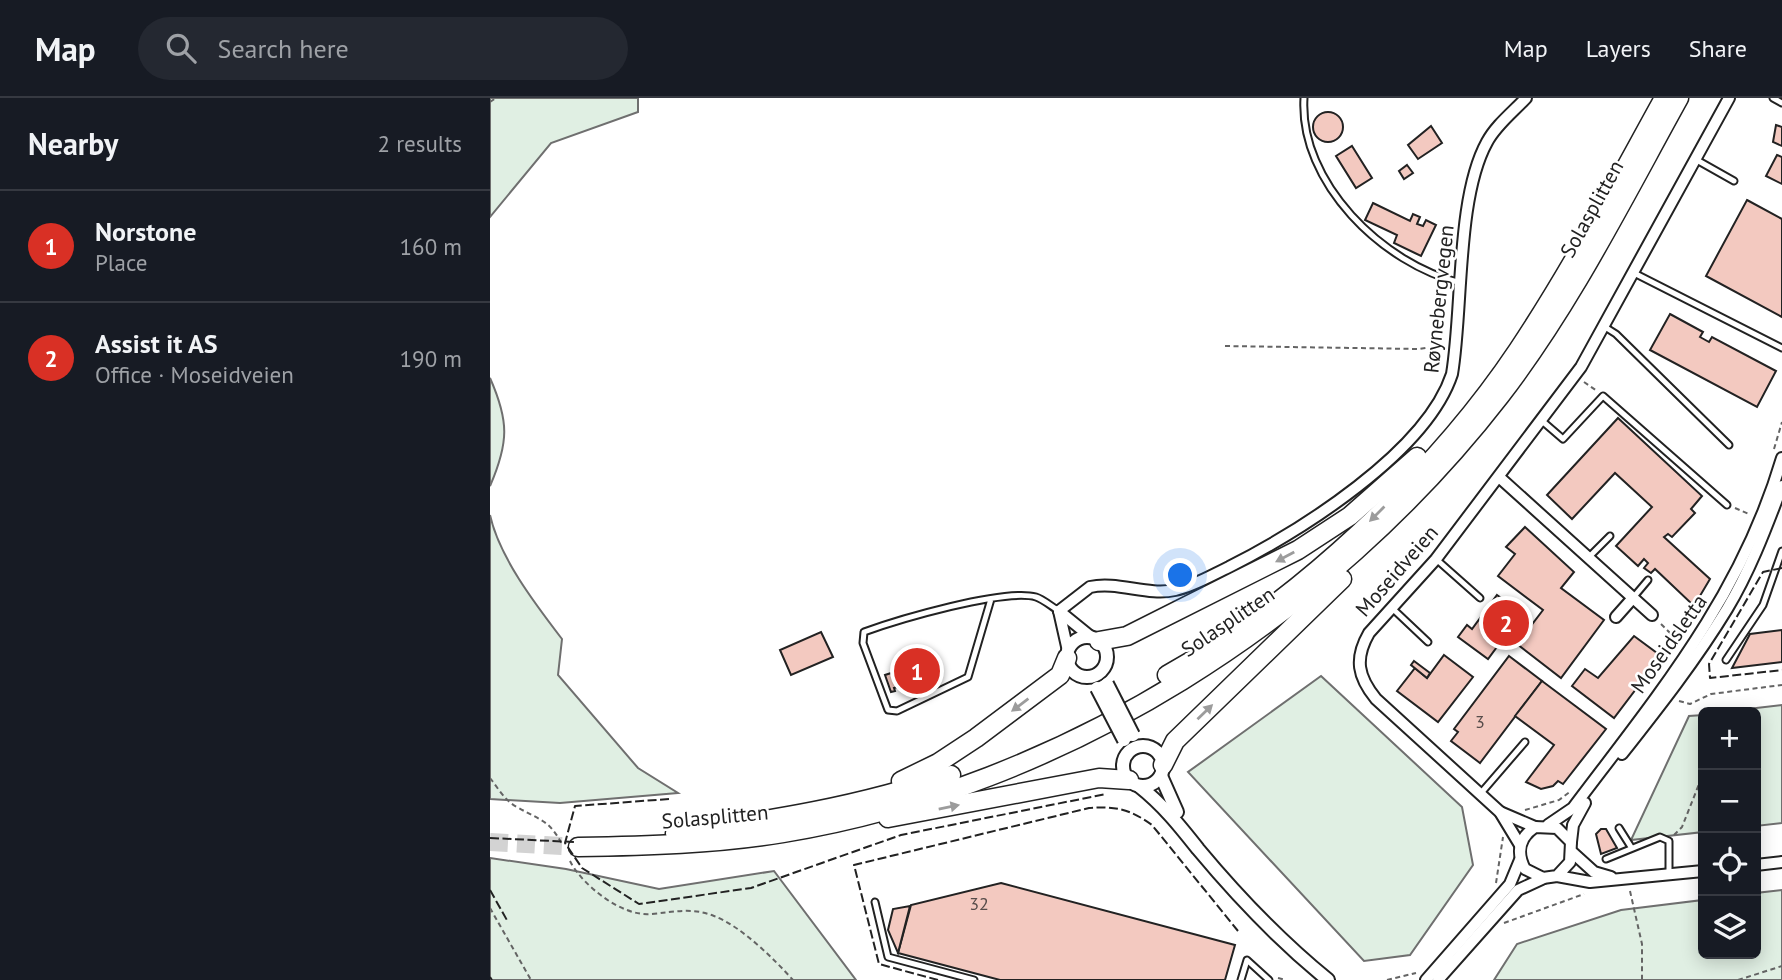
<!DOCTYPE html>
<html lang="en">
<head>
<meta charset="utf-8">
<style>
	body { margin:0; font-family:"PT Sans",sans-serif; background:#242831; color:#f1f3f6 }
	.controls { position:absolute; right:21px; bottom:21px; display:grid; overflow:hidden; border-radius:10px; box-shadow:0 4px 18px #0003 }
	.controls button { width:63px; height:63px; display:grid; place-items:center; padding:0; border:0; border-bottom:2px solid #363941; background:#171b24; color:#f1f3f6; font:35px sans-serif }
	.you { position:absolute; left:691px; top:478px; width:24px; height:24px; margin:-18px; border:5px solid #fff; border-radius:50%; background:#1a73e8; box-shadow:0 0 0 10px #1a73e833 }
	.badge { display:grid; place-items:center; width:46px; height:46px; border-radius:50%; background:#d93025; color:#fff; font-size:23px; font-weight:700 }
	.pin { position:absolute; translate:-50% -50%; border:4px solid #fff; box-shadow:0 2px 7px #0006 }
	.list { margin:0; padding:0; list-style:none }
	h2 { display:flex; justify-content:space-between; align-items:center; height:91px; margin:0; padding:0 28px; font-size:30px }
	h2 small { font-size:23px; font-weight:400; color:#9ea1a6 }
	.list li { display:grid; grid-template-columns:46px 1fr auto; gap:21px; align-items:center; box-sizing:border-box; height:112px; padding:0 28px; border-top:2px solid #363941 }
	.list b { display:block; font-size:26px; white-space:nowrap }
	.list p { margin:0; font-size:23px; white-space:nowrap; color:#9ea1a6 }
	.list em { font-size:23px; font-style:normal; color:#9ea1a6 }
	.icon { flex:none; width:38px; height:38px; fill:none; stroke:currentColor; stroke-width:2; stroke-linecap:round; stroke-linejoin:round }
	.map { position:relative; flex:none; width:1292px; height:882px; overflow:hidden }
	header { display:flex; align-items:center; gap:42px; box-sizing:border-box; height:98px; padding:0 35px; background:#171b24; border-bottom:2px solid #363941 }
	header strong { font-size:33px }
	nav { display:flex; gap:38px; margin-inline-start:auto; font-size:24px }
	.search { width:490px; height:63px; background:#242831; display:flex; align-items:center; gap:18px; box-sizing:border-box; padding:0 24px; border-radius:38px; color:#9ea1a6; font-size:26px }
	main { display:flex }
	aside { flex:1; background:#171b24 }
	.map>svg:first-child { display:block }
	.green { fill:#e0efe3; stroke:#6f6f6f; stroke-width:2 }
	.building { fill:#f3c9c0; stroke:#222; stroke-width:2 }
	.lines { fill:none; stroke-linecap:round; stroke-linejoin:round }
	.trunk-tunnel { stroke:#d3d3d3; stroke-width:18; stroke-dasharray:18 9; stroke-linecap:butt }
	.service-casing { stroke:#222; stroke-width:9 }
	.minor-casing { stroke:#222; stroke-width:14 }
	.tertiary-casing { stroke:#222; stroke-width:16 }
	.trunk-casing { stroke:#222; stroke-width:21 }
	.path { stroke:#646464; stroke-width:2; stroke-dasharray:5 3.5; stroke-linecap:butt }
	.service { stroke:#fff; stroke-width:5 }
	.minor { stroke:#fff; stroke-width:10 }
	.tertiary { stroke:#fff; stroke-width:12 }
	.trunk { stroke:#fff; stroke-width:18 }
	.tertiary-bridge-casing { stroke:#222; stroke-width:16; stroke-linecap:butt }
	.tertiary-bridge { stroke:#fff; stroke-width:12 }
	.fence { stroke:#222; stroke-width:2; stroke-dasharray:9 3.5; stroke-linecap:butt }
	.oneway { fill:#9c9c9c }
	.labels { text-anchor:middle; stroke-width:5; stroke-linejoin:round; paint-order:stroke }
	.number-label { font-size:18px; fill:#564c4a }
	.street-label { font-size:21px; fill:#222; stroke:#fff }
</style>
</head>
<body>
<header>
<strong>Map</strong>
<div class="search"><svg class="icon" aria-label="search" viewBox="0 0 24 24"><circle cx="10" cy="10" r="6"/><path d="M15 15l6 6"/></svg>Search here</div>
<nav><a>Map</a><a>Layers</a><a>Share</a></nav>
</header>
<main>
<aside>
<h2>Nearby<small>2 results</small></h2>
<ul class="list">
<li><span class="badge">1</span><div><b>Norstone</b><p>Place</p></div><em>160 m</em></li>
<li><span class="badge">2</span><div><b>Assist it AS</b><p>Office · Moseidveien</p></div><em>190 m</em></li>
</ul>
</aside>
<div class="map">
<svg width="1292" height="882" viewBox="0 0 1292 882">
	<rect width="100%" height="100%" fill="#fff"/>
	<g class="green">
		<path d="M0 0H148V14L61 45 0 119Z"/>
		<path d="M0 280C19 323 19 344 0 388Z"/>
		<path d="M0 417C9 459 46 507 72 541L68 577 148 670 188 695 70 705 0 701Z"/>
		<path d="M831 578 972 709 983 767 920 857 874 863 698 674Z"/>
		<path d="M1292 607V725L1266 728V614H1232Z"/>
		<path d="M1213 617V734L1141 742 1199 618Z"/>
		<path d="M0 760 76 771 169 791 284 773 366 882H0Z"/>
		<path d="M1292 792V882H1004L1027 846 1131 812 1213 802V856H1266V795Z"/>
	</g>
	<g class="building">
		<circle cx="838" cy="29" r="15"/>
		<path d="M1286 27 1292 29V48L1283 44Z"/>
		<path d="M941 28 952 45 928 61 918 47Z"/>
		<path d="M862 48 882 80 866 90 846 58Z"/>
		<path d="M1287 57 1292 59V86L1276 78Z"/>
		<path d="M917 67 923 75 914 81 909 73Z"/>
		<path d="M1257 102 1292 121V219L1216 178Z"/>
		<path d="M883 105 920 123 923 116 930 119 927 126 933 128 936 122 946 127 931 158 904 145 907 137 875 122Z"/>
		<path d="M1180 216 1213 234 1210 239 1219 244 1222 239 1286 273 1267 309 1160 252Z"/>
		<path d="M1128 320 1212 398 1201 411 1205 415 1182 439 1178 436 1174 439 1220 481 1204 508 1165 471 1161 475 1154 470 1158 465 1154 461 1148 468 1126 448 1162 409 1125 375 1082 421 1057 397Z"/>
		<path d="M1035 429 1084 474 1071 490 1114 522 1071 580 1027 546 1053 512 1008 478 1025 456 1016 449Z"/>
		<path d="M1007 497 1032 515 998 561 968 539 977 527 982 531Z"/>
		<path d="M1292 532V564L1242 570 1260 536Z"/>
		<path d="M331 534 343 559 301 577 290 552Z"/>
		<path d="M1144 538 1171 558 1124 620 1082 588 1095 571 1108 580Z"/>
		<path d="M426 552 431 566 443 562 447 576 427 583 428 586 424 587 423 584 404 590 405 593 401 594 395 577 417 570 412 556Z"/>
		<path d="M954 557 983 579 948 624 907 593 925 570 937 580Z"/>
		<path d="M1019 558 1052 583 990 665 961 643 968 634 964 631Z"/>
		<path d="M924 563 940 575 937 580 921 567Z"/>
		<path d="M1052 583 1116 631 1073 686 1068 683 1063 688 1051 691 1036 684 1064 647 1025 618Z"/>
		<path d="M1111 731H1116L1127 750 1111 756 1106 736Z"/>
		<path d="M511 785 745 847 735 882H510L408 855 421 807Z"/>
		<path d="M420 808 408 855 398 832 403 811Z"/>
	</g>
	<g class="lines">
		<path class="trunk-tunnel" d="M0 744 88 749"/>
		<defs>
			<g id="service">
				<path d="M814 0C809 85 893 166 971 185"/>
				<path d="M1283 0 1292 5"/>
				<path d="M1205 61 1244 83"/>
				<path d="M1144 175 1292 250"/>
				<path d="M1115 229 1126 236 1239 347"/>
				<path d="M1051 322 1073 341 1113 298 1237 407"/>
				<path d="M1098 460 1120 438"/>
				<path d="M946 461 990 500"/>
				<path d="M501 501 478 579 407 613 398 612 373 545 374 534C407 522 514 490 546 499 553 501 562 509 569 513"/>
				<path d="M1142 501 1158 482"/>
				<path d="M902 510 938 544"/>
				<path d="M1236 562 1273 507 1292 453"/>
				<path d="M991 695 1035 644"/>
				<path d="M1129 730 1141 749"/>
				<path d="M1116 761 1170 739 1179 743V776"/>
				<path d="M385 804 398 859 484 882"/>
				<path d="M751 882 757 862 779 882"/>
			</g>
			<g id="minor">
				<path d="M1009 379 1162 517"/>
				<path d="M569 513 600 489C628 483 657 498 685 492 704 488 722 477 739 469 810 433 936 355 962 276 973 211 966 100 997 44 1006 27 1023 14 1036 0"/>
				<path d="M569 513 601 539"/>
				<path d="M569 513 578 553"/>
				<path d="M1126 519 1142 501"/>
				<path d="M1132 656C1169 609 1206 562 1237 511 1260 473 1276 430 1292 388"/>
				<path d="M1010 714 1045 729"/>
				<path d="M1058 727 1083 710C1168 597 1251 499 1292 360"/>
				<path d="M1081 744 1083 727 1095 705"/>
				<path d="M1030 747 1010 714 886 601C868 579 864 561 879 535L946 461 1091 269 1239 0"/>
				<path d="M1083 755 1104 774 1121 779"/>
				<path d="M1266 767 1292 764"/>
				<path d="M1067 778 1080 764 1081 744 1067 730 1045 729C1029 740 1026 754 1035 771L1053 780 1067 778 1100 784 1213 773"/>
				<path d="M936 882 1020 786 1030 762"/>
				<path d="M948 882 1028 792 1052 781"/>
			</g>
			<g id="tertiary">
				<circle cx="597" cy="559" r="20"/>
				<circle cx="653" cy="668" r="20"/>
				<path d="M671 678 687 714"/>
				<path d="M649 688C673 707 689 727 708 751 748 799 790 843 838 882"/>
			</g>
			<g id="trunk">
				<path d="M609 543 637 538 808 452 860 418 927 359"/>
				<path d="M677 577C807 505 945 376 1028 252 1082 171 1127 85 1174 0"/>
				<path d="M673 667 685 643 852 481"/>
				<path d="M411 683 448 665 486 640 570 577 577 560"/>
				<path d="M398 720 609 680 639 682"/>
				<path d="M185 735C279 723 371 708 461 677"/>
				<path d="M88 749C157 748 225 746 293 735 573 689 838 520 1010 298 1081 206 1133 101 1189 0"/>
			</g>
		</defs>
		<use href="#service" class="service-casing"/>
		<use href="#minor" class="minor-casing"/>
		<use href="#tertiary" class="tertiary-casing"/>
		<use href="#trunk" class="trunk-casing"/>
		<g class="path">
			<path d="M0 4 6 0"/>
			<path d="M735 248 929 251 954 247"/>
			<path d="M1094 284 1107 293"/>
			<path d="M1284 351 1292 324"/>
			<path d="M1245 410 1259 416"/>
			<path d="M1171 526 1189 544"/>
			<path d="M1189 603 1200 606 1221 596 1292 587"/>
			<path d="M1241 614 1243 610"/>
			<path d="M0 680C8 690 15 703 27 709 51 723 59 721 73 748"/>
			<path d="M1035 712 1069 702 1081 693"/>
			<path d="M1184 737 1192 729 1213 676"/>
			<path d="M80 763C92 787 132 819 161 816 185 814 201 809 224 818 251 828 284 861 303 882"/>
			<path d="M1006 785 1013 739"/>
			<path d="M1140 793 1152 846V882"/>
			<path d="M0 810 41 882"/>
			<path d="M1014 825 1094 796"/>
			<path d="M788 880 796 882"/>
			<path d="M897 882 926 875"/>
			<path d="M1248 882 1292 868"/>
		</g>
		<use href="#service" class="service"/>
		<use href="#minor" class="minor"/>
		<use href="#tertiary" class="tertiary"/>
		<use href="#trunk" class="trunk"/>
		<defs>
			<g id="tertiary-bridge">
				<path d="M617 586 643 637"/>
				<path d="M607 590 634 642"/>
			</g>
		</defs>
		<use href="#tertiary-bridge" class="tertiary-bridge-casing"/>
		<use href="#tertiary-bridge" class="tertiary-bridge"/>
		<g class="fence">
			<path d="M1292 470 1273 474 1219 566 1220 580 1292 572"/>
			<path d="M179 701 85 708 75 745 92 770 149 806 261 790 411 737 616 696"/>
			<path d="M0 740 84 744"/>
			<path d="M0 792 18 824"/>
			<path d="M0 879 2 882"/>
			<path d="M448 882 389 866 364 767 599 710C625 708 640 711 662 727L748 833"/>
		</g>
	</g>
	<defs><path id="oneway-solid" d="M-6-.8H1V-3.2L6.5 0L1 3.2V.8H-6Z" transform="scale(1.75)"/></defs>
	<g class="oneway">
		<use href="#oneway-solid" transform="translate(887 416) rotate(135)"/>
		<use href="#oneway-solid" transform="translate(795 459) rotate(152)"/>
		<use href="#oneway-solid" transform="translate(530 607) rotate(143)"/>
		<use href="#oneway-solid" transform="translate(715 614) rotate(-44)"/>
		<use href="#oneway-solid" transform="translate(459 709) rotate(-11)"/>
	</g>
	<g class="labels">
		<g class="number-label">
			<text x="990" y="630">3</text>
			<text x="489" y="812">32</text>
		</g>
		<g class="street-label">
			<text transform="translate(1102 111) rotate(-61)" y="7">Solasplitten</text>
			<text transform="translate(949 201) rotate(-84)" y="7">Røynebergvegen</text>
			<text transform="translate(907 473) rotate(-49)" y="7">Moseidveien</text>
			<text transform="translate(738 524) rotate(-34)" y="7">Solasplitten</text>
			<text transform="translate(1179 546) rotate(-55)" y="7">Moseidsletta</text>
			<text transform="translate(225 719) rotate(-5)" y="7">Solasplitten</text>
		</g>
	</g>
</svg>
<div class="controls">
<button>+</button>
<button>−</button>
<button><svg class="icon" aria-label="locate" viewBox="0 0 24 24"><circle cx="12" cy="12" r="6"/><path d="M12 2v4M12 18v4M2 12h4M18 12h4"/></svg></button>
<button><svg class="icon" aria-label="layers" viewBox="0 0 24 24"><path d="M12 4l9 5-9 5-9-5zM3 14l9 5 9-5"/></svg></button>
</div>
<div class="you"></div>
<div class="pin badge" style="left:427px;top:573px">1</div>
<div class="pin badge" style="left:1016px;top:525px">2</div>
</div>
</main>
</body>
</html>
